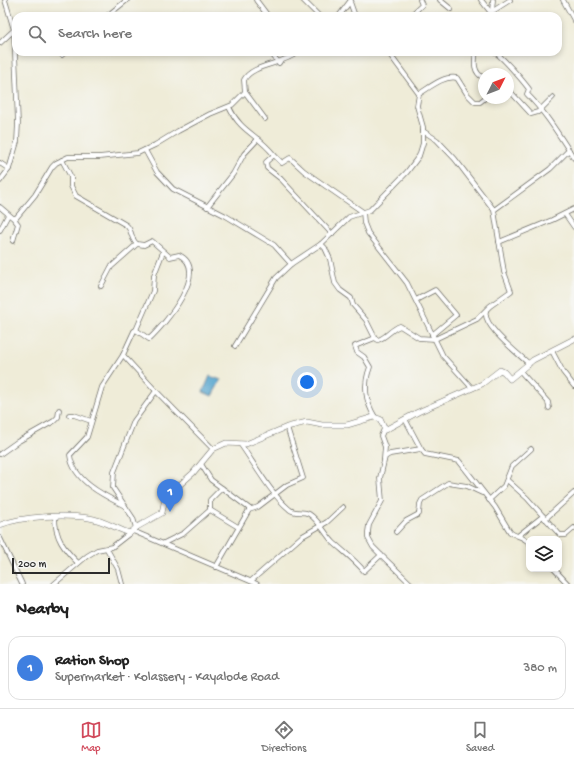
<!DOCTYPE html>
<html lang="en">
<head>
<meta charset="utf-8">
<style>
	body { margin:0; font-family:"Gochi Hand",sans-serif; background:#f6f6f6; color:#222 }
	.controls { position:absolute; right:12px; bottom:12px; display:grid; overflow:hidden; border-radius:8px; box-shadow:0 2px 6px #0003 }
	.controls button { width:36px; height:36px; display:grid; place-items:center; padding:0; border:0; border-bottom:1px solid #e0e0e0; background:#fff; color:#222; font:20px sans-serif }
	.compass { position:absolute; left:478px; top:68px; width:36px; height:36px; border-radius:50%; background:#fff; box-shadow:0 2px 6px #0003; rotate:48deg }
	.scale { position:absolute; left:12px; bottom:10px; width:98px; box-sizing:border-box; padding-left:4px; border:2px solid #2b2b2b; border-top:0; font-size:11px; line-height:14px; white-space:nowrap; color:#2b2b2b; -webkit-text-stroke:3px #f6f6f2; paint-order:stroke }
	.you { position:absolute; left:307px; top:382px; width:14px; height:14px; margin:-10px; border:3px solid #fff; border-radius:50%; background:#1a73e8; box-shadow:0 0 0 6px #1a73e833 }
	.badge { display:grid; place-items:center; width:26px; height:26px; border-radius:50%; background:#d1495b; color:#fff; font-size:13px; font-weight:700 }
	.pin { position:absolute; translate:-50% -33px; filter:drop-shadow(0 1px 2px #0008) }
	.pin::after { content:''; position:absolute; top:21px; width:14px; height:12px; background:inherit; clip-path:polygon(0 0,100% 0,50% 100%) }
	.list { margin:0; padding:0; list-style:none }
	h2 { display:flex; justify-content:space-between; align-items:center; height:52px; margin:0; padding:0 16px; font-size:17px }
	h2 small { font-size:13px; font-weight:400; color:#767676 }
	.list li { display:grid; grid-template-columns:26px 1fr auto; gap:12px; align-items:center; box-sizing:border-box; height:64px; margin:0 8px 8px; padding:0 8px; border:1px solid #e0e0e0; border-radius:12px }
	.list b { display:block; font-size:15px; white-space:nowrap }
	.list p { margin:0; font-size:13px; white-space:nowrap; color:#767676 }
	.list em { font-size:13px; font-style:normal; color:#767676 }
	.icon { flex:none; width:22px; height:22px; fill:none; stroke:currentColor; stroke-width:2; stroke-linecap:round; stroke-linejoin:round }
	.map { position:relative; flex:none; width:574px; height:584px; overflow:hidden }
	.search { position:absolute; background:#fff; box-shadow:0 2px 6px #0003; left:12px; right:12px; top:12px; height:44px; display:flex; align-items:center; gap:10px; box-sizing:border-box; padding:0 14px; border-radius:12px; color:#767676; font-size:15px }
	.sheet { height:124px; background:#fff }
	nav { display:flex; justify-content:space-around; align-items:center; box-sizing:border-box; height:56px; border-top:1px solid #e0e0e0; background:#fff; font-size:11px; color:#767676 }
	nav a { display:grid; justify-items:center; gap:2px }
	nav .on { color:#d1495b }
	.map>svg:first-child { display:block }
	.water { fill:#54a4ce; stroke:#40687c }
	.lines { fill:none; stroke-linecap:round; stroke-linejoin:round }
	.minor-casing { stroke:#706f68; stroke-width:5.5 }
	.major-casing { stroke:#706f68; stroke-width:6 }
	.minor { stroke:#fff; stroke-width:4 }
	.major { stroke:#fff; stroke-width:5 }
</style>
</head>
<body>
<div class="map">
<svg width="574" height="584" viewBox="0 0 574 584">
	<rect width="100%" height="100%" fill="#f6f6f2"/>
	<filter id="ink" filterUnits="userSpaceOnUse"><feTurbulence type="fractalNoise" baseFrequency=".025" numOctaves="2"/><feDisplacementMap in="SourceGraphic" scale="8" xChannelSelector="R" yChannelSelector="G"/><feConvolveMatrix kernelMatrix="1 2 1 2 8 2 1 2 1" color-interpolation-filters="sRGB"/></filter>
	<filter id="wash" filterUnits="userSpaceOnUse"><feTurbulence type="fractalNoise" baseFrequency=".012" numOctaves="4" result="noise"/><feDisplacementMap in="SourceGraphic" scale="16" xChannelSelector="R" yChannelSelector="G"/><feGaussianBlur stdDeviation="0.9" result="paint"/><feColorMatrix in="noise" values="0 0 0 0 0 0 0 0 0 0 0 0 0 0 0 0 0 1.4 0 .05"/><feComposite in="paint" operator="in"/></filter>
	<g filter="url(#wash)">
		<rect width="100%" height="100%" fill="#efecd8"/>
		<path class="water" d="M210 376 221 380 212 396 203 392Z"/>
	</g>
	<g filter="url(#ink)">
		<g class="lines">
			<defs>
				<g id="minor">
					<path d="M256 0 268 16"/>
					<path d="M303 0 319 16"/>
					<path d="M440 0 451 9"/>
					<path d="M481 0 492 14"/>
					<path d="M563 0 574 20"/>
					<path d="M350 2 355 16"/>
					<path d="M492 11 493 0"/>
					<path d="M493 11 510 0"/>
					<path d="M107 16 127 0"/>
					<path d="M339 16 351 0"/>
					<path d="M410 16 422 5 420 0"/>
					<path d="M0 43 14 30"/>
					<path d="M270 52 279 63"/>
					<path d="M476 52C474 62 473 73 484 78"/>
					<path d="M494 52C501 55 523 81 529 89L527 94C546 113 559 135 574 158"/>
					<path d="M62 55 65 52"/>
					<path d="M508 89 531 114 538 112 553 97"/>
					<path d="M245 92 265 119"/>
					<path d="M419 94C429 88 444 75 457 78L467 94 475 102H480L485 98"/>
					<path d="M229 107C241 133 258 134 274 155"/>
					<path d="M145 150 157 172 173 189 226 216 264 239 274 245 291 264"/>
					<path d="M62 160 71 177V186L76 196 126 225C133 230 130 239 137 244L144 245 152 241 170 257 179 255C211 270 165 324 149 339L136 330 134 331 123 355 156 391 213 449"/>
					<path d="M0 163 9 169"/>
					<path d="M0 181 9 169 17 142 18 123 14 30 5 0"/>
					<path d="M0 207 13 218H16L35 195 52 167 56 163 68 157H99L138 153 155 145 178 131 210 114 232 105 245 92 244 80C252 64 283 65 298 52"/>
					<path d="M207 207 233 174 244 154 258 139"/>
					<path d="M494 210 550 169 569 150"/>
					<path d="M565 214 574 227"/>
					<path d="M0 230 8 215"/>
					<path d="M332 234 281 179 267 168 266 162 274 155 282 163 290 158 304 171 363 212 364 223 368 233 407 283 443 356 472 388"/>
					<path d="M13 241 18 224 14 219"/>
					<path d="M499 242 552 220 574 209"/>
					<path d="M321 244 325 248 330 259 335 283 340 290 351 298 353 305 366 320 375 338 378 340C387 337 391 329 400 326L419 338 435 339 477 319 490 306 511 291 504 272 494 210 455 159 437 140 423 131"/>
					<path d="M101 286 111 267 137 244"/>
					<path d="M416 300 435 290 456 315 432 335"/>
					<path d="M486 311C482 326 518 353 529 364"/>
					<path d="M136 330 153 291 154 275 163 252"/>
					<path d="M375 338 355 346 357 352 364 357 370 367C363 385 365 401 375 417"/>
					<path d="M235 346 276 278 291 264 321 244 349 217 370 210 407 172 419 156 423 143V127L417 106 419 94 388 52"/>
					<path d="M552 351 563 372 574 386"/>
					<path d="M123 355 102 387 87 437 70 455C73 481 105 496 125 506"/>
					<path d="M520 371 548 402 549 408"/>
					<path d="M69 415H74L91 421"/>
					<path d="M405 419 421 449 425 454 459 461 495 507 510 532C516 537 523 536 529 543"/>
					<path d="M384 429 381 436 385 447 384 459"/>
					<path d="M241 445C255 465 271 494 289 509 295 515 302 510 309 514 319 520 325 534 333 542 344 552 355 560 364 571L381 555 411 584"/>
					<path d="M0 454 17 442 54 421 58 417 59 410"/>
					<path d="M201 464 211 480 222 488"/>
					<path d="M507 480 527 498 560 535H566L574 528"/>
					<path d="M489 500 504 486 512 466 531 449"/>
					<path d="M210 510V500L222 488 250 509"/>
					<path d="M55 517C55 538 64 549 78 563"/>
					<path d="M545 519 574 493"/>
					<path d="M136 528 133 518 113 488 114 472 134 421 156 391"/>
					<path d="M133 531 257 584"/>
					<path d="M396 532 406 521 419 514 420 504 422 500 448 483 467 486 482 493"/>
					<path d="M519 535 543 516"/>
					<path d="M0 538 22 584"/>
					<path d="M164 543 184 533 210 510 238 527"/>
					<path d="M107 549 118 569 122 584"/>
					<path d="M381 555 373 547 368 538V532L369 525 382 501 380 478 385 457 390 454 421 449"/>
					<path d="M216 567 249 510 258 507 287 485 303 478 287 427"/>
					<path d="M554 569 568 584"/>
					<path d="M251 581 301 537 327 522 343 507"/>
					<path d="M54 584 87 556 97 550 112 547 130 533"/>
				</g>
				<path id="major" d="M0 525C23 516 65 514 89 518 103 520 117 529 130 533L137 527 162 513 165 498 193 473 213 449 226 443 246 444 287 427 307 422 322 425H347L374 417 380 419 385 430 418 412 482 384 500 370 504 372 510 379 533 360 574 339"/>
			</defs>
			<use href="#minor" class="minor-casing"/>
			<use href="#major" class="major-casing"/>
			<use href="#minor" class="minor"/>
			<use href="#major" class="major"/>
		</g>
	</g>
</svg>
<div class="controls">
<button><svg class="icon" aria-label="layers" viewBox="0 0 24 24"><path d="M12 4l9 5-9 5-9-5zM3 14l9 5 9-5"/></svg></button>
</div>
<svg class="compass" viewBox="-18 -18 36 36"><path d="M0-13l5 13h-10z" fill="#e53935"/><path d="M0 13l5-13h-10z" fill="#767676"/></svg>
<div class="scale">200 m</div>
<div class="you"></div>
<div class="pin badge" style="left:170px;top:512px;background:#3f7fe0">1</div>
<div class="search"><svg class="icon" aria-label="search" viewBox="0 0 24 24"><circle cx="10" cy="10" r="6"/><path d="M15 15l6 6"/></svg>Search here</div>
</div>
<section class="sheet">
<h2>Nearby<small></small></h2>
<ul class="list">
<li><span class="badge" style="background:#3f7fe0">1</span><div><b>Ration Shop</b><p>Supermarket · Kolassery - Kayalode Road</p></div><em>380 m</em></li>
</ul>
</section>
<nav>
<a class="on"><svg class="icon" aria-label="map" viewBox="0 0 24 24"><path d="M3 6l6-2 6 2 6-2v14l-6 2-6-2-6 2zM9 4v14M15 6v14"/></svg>Map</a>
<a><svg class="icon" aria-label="directions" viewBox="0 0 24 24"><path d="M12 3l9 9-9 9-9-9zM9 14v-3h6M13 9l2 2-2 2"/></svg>Directions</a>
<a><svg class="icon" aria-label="saved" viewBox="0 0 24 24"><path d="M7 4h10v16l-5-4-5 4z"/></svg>Saved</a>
</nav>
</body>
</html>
